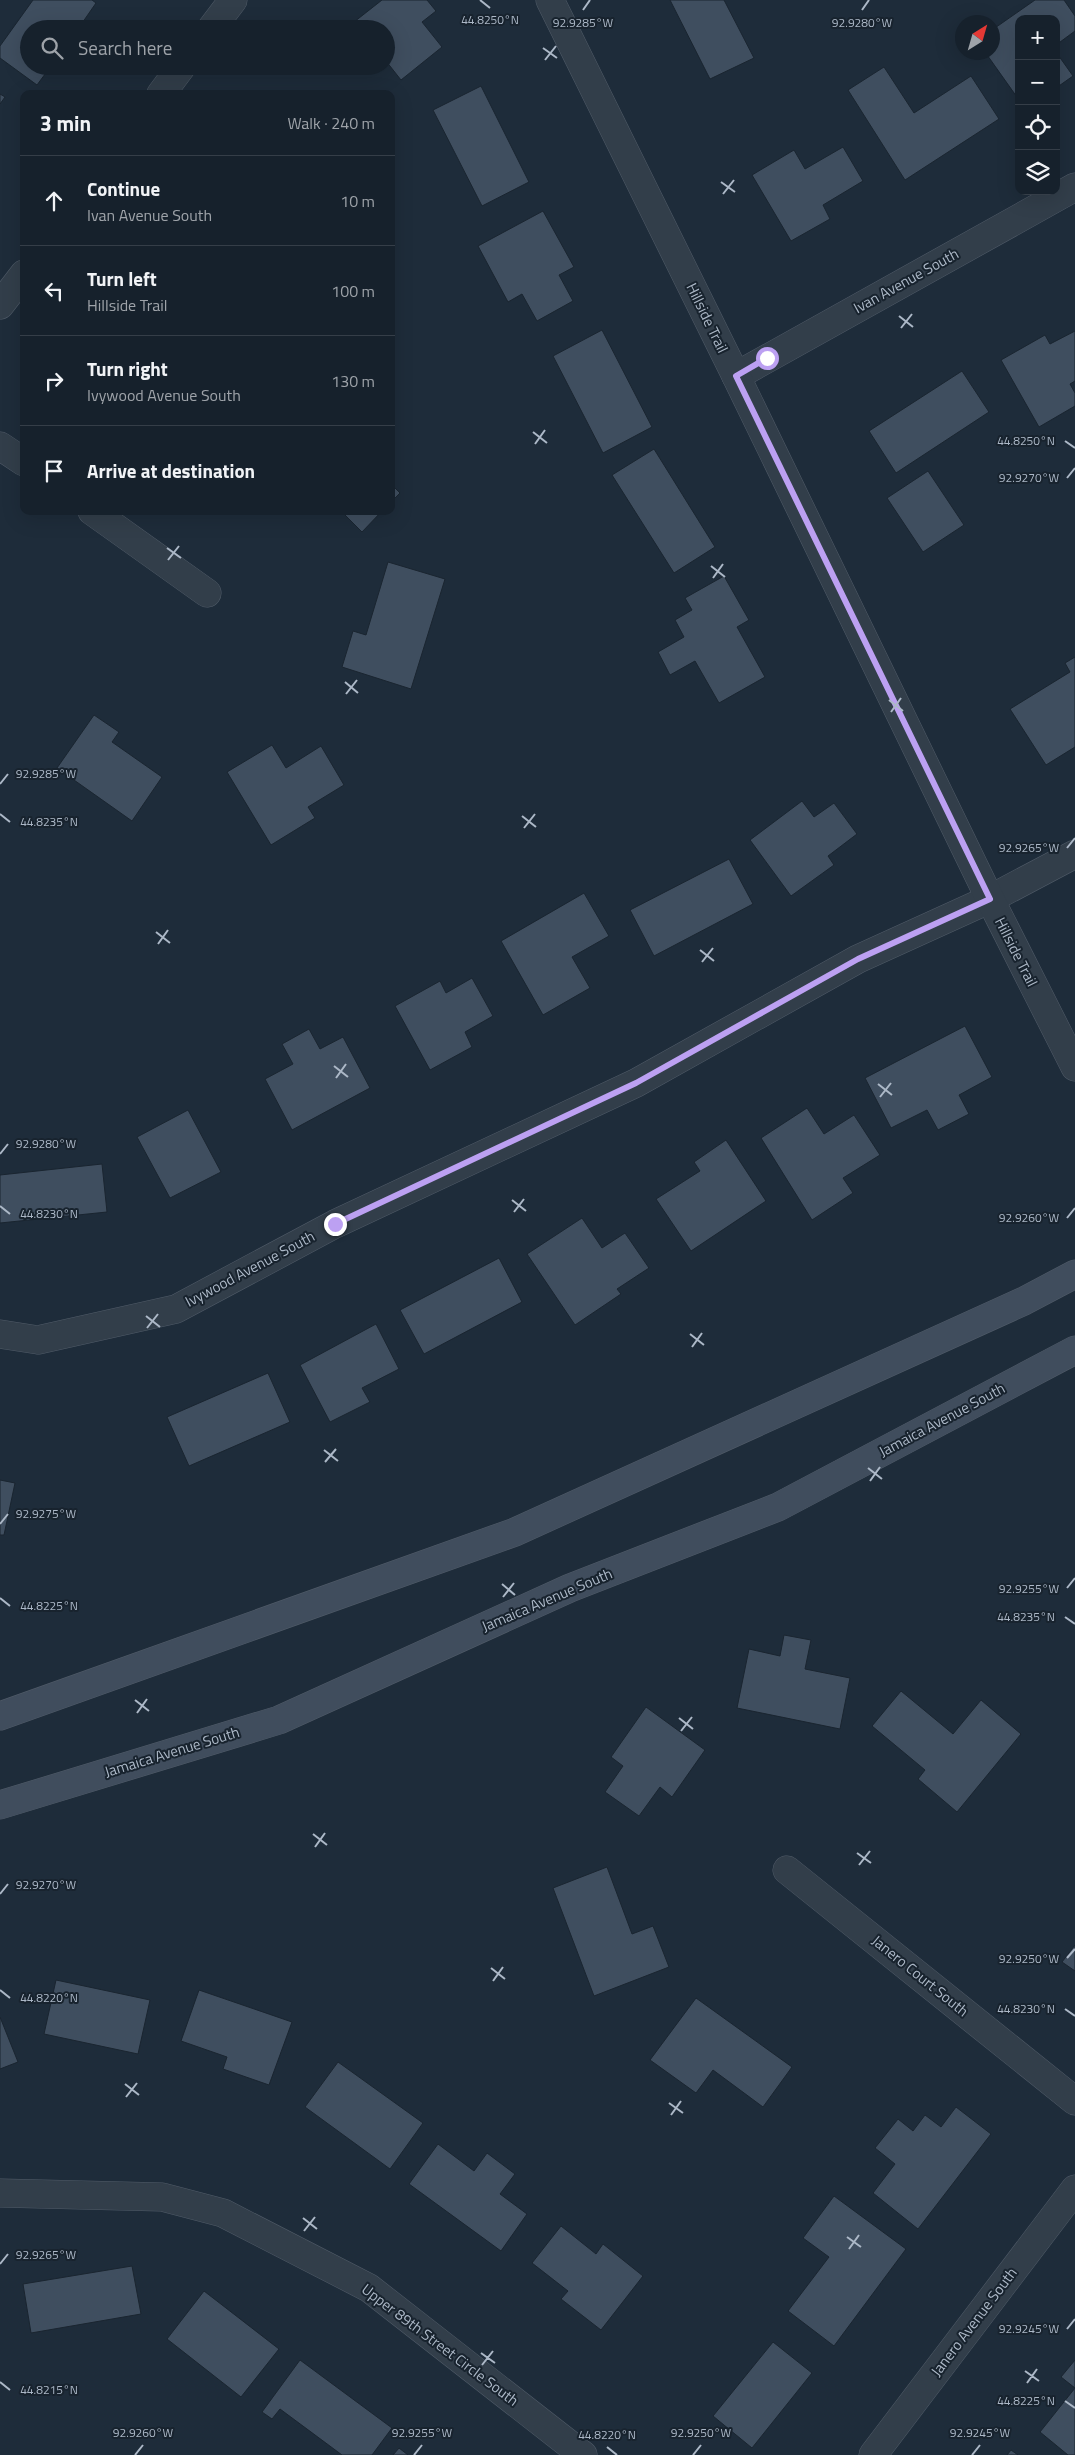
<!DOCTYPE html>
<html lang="en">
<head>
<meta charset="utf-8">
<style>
	body { margin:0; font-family:"Titillium Web",sans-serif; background:#232e38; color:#f1f3f6 }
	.controls { position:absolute; right:15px; top:15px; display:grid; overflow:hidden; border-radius:10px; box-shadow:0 5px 20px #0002 }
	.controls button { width:45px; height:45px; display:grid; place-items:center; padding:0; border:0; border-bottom:1px solid #353e48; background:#16212c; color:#f1f3f6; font:25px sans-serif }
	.compass { position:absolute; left:955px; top:15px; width:45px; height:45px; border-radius:50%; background:#16212c; box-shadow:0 5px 20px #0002; rotate:37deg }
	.stop { position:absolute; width:15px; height:15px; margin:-11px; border:4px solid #bca0f2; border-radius:50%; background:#fff }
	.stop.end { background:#bca0f2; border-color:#fff; box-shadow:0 1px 5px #0008 }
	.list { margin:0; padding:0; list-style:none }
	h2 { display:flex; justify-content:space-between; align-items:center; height:65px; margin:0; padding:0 20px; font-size:21px }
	h2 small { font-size:16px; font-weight:400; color:#9ea3a9 }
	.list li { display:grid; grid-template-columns:32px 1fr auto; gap:15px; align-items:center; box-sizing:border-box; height:90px; padding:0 20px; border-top:1px solid #353e48 }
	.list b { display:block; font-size:19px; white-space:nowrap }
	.list p { margin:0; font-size:16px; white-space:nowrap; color:#9ea3a9 }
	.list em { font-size:16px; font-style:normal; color:#9ea3a9 }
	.icon { flex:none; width:28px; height:28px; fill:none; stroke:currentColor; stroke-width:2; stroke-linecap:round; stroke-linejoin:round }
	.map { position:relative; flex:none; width:1075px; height:2455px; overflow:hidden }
	.search { position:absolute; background:#16212c; box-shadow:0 5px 20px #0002; left:20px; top:20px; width:375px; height:55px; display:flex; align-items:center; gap:12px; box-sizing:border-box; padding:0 18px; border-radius:28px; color:#9ea3a9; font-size:19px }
	.panel { position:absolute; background:#16212c; box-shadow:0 5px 20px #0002; left:20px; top:90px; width:375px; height:425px; border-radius:10px }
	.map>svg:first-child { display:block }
	.building { fill:#3f4e5f; stroke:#1a2530 }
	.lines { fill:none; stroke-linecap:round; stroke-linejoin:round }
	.minor-casing { stroke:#505b68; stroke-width:29 }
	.tertiary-casing { stroke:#505b68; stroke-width:29 }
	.secondary-casing { stroke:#505b68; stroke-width:29 }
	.minor { stroke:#323e4a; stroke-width:28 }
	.tertiary { stroke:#323e4a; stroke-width:28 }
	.secondary { stroke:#404d5d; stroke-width:28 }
	.route { stroke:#bca0f2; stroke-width:6 }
	.ticks { fill:none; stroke:#acb8c7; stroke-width:2 }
	.labels { text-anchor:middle; stroke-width:4; stroke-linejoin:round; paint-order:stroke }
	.street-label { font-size:15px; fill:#acb8c7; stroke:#18232e }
	.ticks-label { font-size:12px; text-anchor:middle; fill:#acb8c7; stroke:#18232e; stroke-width:4; stroke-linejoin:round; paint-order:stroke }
</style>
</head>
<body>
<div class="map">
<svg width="1075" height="2455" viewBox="0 0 1075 2455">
	<rect width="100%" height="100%" fill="#1e2c3a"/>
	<g class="building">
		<path d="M33 0H92L96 3 78 29H29V66H51L37 85 0 58V46Z"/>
		<path d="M382 0H427L436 11 422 22 442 47 401 80 386 61V29H360L354 22Z"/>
		<path d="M670 0H724L754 58 710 79Z"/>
		<path d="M1035 0H1064L1075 16V31L1056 45V19H1019V100L985 52H992V30Z"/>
		<path d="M1056 52 1073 76 1056 88Z"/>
		<path d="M884 67 914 113 971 76 999 119 905 180 848 90Z"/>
		<path d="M481 86 529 182 482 206 433 110Z"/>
		<path d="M0 94 5 97 0 104Z"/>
		<path d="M843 147 863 181 823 205 830 219 791 241 752 175 794 150 805 169Z"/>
		<path d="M543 211 574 267 559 275 573 301 537 321 522 294 508 302 478 246Z"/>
		<path d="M602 330 652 427 603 453 553 356Z"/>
		<path d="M1075 331V381L1070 384 1075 393V406L1039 427 1001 360 1045 335 1050 344Z"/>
		<path d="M962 371 989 412 896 473 869 431Z"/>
		<path d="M654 449 715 547 674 573 612 475Z"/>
		<path d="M928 471 964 525 923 552 887 498Z"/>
		<path d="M391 484 400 493 391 502Z"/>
		<path d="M341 511H382L362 532Z"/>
		<path d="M388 562 445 579 411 689 342 667 353 631 366 635Z"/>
		<path d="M724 576 749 620 737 627 765 677 719 703 695 661 670 675 658 652 684 637 675 620 692 610 685 598Z"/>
		<path d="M1075 657V747L1046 765 1010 709 1070 672 1065 663Z"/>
		<path d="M94 715 119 732 112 742 162 777 132 821 57 768Z"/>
		<path d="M272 745 286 768 321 746 344 785 308 807 315 818 271 845 227 772Z"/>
		<path d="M802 801 814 817 834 803 857 834 828 856 834 865 791 896 750 840Z"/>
		<path d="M729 859 753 904 654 956 630 910Z"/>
		<path d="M584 893 609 936 572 957 590 988 543 1015 501 941Z"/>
		<path d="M472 978 493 1016 465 1032 472 1047 430 1070 395 1006 440 981 446 993Z"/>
		<path d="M965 1026 992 1077 959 1095 969 1114 938 1130 927 1110 891 1128 865 1078Z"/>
		<path d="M309 1029 320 1049 343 1037 370 1088 292 1130 265 1079 293 1064 282 1044Z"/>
		<path d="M807 1108 824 1134 854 1115 880 1155 843 1178 853 1193 812 1220 761 1138Z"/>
		<path d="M188 1110 221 1172 170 1198 137 1137Z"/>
		<path d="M726 1140 766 1201 691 1251 656 1199 700 1171 694 1162Z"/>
		<path d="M102 1164 107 1212 0 1223V1175Z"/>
		<path d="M582 1218 602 1248 625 1233 649 1268 617 1289 621 1294 575 1325 527 1254Z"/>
		<path d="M499 1258 522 1302 424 1354 400 1310Z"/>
		<path d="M376 1324 399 1369 362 1388 370 1402 330 1422 300 1365Z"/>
		<path d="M268 1373 290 1422 189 1466 167 1417Z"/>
		<path d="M0 1480 15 1483 4 1535H0Z"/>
		<path d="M784 1635 811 1640 805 1669 850 1678 840 1729 737 1708 749 1649 780 1656Z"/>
		<path d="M901 1691 953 1734 981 1700 1021 1734 957 1812 918 1779 925 1770 872 1726Z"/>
		<path d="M646 1707 705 1750 672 1797 660 1787 639 1816 605 1792 623 1766 611 1757Z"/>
		<path d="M607 1867 632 1934 653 1926 669 1967 594 1996 553 1888Z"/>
		<path d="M1075 1945V1971L1062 1962Z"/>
		<path d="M56 1980 150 2000 138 2054 44 2034Z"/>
		<path d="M199 1990 292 2022 269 2085 223 2069 227 2057 181 2041Z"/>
		<path d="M696 1998 792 2067 763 2107 713 2070 696 2093 650 2060Z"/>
		<path d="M0 2017 18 2062 0 2069Z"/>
		<path d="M338 2062 423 2123 390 2169 305 2107Z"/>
		<path d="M956 2107 991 2134 918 2229 873 2193 895 2164 875 2148 898 2119 913 2131 925 2115 941 2127Z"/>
		<path d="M438 2144 474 2171 487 2153 515 2174 500 2194 527 2214 501 2251 409 2184Z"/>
		<path d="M834 2196 906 2249 834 2346 788 2311 829 2257 803 2238Z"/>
		<path d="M561 2226 596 2254 603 2244 643 2276 601 2330 561 2299 568 2291 532 2263Z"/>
		<path d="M132 2266 141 2314 31 2333 23 2284Z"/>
		<path d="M204 2291 279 2349 241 2397 167 2339Z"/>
		<path d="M773 2342 812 2373 752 2448 713 2416Z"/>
		<path d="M300 2360 392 2428 372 2455H342L280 2409 272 2419 262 2412Z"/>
		<path d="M1075 2360V2388L1061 2377Z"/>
		<path d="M1075 2388V2455H1068L1040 2432Z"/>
		<path d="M399 2448 408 2455H393Z"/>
		<path d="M1011 2450 1018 2455H1007Z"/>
	</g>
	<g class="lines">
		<defs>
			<g id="minor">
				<path d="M211 29 233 0"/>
				<path d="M161 94 182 66"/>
				<path d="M0 305 24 274"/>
				<path d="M736 376 1075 187"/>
				<path d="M0 446 24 462"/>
				<path d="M92 511 207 593"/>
				<path d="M0 1334 38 1340 176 1309 335 1224 636 1083 858 959 990 899 1075 854"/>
				<path d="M787 1870 1075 2101"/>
				<path d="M0 2193 162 2197 223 2213 369 2288 583 2455"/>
				<path d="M873 2455 1075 2189"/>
			</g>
			<path id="tertiary" d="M550 0 736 376 990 899 1075 1067"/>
			<g id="secondary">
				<path d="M0 1716 515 1532 1024 1301 1075 1274"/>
				<path d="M0 1805 279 1720 570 1588 778 1507 1075 1350"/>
			</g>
		</defs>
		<use href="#minor" class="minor-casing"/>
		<use href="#tertiary" class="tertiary-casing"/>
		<use href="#secondary" class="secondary-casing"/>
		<use href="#minor" class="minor"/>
		<use href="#tertiary" class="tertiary"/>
		<use href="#secondary" class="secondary"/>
	</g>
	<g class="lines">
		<path class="route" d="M335 1224 636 1083 858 959 990 899 736 376 767 358"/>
	</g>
	<path class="ticks" d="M480 0 490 8M583 10 590 0M862 10 869 0M543 48 557 58M545 60 556 46M721 182 735 192M723 194 734 180M899 316 913 327M901 328 912 314M533 432 547 443M1065 441 1075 448M535 444 545 430M1067 478 1075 468M167 548 181 558M168 560 179 546M711 566 725 577M713 578 723 564M345 682 358 693M346 694 357 680M889 700 903 711M891 712 901 698M0 784 8 774M0 814 10 822M522 816 536 827M524 828 535 814M1067 848 1075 838M156 932 170 943M158 944 168 930M700 950 714 961M702 962 713 948M334 1066 348 1077M336 1078 346 1064M878 1084 892 1095M880 1097 891 1083M0 1154 8 1144M512 1200 526 1211M0 1206 10 1214M514 1212 524 1199M1067 1218 1075 1208M146 1316 160 1327M147 1328 158 1314M690 1334 704 1345M692 1347 702 1333M324 1450 338 1461M325 1462 336 1449M868 1468 882 1479M870 1481 880 1467M0 1524 8 1514M502 1584 515 1595M1067 1588 1075 1578M503 1597 514 1583M0 1598 10 1606M1065 1617 1075 1624M135 1700 149 1711M137 1713 147 1699M679 1718 693 1729M681 1731 692 1717M313 1834 327 1845M315 1847 325 1833M857 1853 871 1863M859 1865 870 1851M0 1894 8 1884M1067 1958 1075 1949M491 1968 505 1979M493 1981 503 1967M0 1990 10 1998M1065 2009 1075 2016M125 2084 139 2095M126 2097 137 2083M669 2103 683 2113M671 2115 681 2101M303 2218 317 2229M304 2231 315 2217M847 2237 861 2247M849 2249 859 2235M0 2264 8 2254M1067 2329 1075 2319M481 2353 495 2363M482 2365 493 2351M1025 2371 1039 2381M0 2382 10 2390M1027 2383 1037 2369M1065 2401 1075 2408M607 2447 617 2455M135 2455 143 2445M414 2455 422 2445M693 2455 701 2445M972 2455 980 2445"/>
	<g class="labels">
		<g class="street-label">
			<text transform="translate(906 281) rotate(-29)" y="5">Ivan Avenue South</text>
			<text transform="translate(707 318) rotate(64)" y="5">Hillside Trail</text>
			<text transform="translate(1016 952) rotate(63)" y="5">Hillside Trail</text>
			<text transform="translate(250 1269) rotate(-28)" y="5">Ivywood Avenue South</text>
			<text transform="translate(942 1420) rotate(-28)" y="5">Jamaica Avenue South</text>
			<text transform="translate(547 1600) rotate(-23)" y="5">Jamaica Avenue South</text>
			<text transform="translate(172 1752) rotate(-17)" y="5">Jamaica Avenue South</text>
			<text transform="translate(920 1976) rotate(39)" y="5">Janero Court South</text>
			<text transform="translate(974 2322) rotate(-53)" y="5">Janero Avenue South</text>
			<text transform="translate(440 2345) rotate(37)" y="5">Upper 89th Street Circle South</text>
		</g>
	</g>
	<g class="ticks-label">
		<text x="490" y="24">44.8250°N</text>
		<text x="583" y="27">92.9285°W</text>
		<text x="862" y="27">92.9280°W</text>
		<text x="1026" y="445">44.8250°N</text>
		<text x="1029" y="482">92.9270°W</text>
		<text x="46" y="778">92.9285°W</text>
		<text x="49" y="826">44.8235°N</text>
		<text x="1029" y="852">92.9265°W</text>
		<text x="46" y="1148">92.9280°W</text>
		<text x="49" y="1218">44.8230°N</text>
		<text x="1029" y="1222">92.9260°W</text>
		<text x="46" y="1518">92.9275°W</text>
		<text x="1029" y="1593">92.9255°W</text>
		<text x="49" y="1610">44.8225°N</text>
		<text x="1026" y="1621">44.8235°N</text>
		<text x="46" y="1889">92.9270°W</text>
		<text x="1029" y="1963">92.9250°W</text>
		<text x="49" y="2002">44.8220°N</text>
		<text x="1026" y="2013">44.8230°N</text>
		<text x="46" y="2259">92.9265°W</text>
		<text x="1029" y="2333">92.9245°W</text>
		<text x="49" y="2394">44.8215°N</text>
		<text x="1026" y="2405">44.8225°N</text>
		<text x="143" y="2437">92.9260°W</text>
		<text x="422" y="2437">92.9255°W</text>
		<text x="701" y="2437">92.9250°W</text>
		<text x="980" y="2437">92.9245°W</text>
		<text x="607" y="2439">44.8220°N</text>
	</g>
</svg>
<div class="controls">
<button>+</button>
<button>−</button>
<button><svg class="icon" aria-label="locate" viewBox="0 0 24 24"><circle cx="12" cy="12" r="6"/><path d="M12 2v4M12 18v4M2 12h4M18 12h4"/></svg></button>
<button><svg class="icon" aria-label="layers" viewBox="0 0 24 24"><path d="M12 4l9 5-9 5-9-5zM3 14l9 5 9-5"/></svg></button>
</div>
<svg class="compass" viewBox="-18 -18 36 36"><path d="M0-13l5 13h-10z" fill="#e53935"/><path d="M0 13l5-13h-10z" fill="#9ea3a9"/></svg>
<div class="stop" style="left:767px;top:358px"></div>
<div class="stop end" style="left:335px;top:1224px"></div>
<div class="search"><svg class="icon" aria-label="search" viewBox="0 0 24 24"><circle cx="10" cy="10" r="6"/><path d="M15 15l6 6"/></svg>Search here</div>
<section class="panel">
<h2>3 min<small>Walk · 240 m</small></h2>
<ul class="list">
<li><svg class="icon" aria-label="ahead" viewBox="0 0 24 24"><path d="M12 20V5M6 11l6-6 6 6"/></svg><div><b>Continue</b><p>Ivan Avenue South</p></div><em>10 m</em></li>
<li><svg class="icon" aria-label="left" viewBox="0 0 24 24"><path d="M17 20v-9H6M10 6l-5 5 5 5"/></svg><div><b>Turn left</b><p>Hillside Trail</p></div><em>100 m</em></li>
<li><svg class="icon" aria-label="right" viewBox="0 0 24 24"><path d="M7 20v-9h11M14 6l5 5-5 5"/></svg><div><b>Turn right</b><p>Ivywood Avenue South</p></div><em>130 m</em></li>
<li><svg class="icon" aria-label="arrive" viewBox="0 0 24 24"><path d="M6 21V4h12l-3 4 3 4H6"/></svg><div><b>Arrive at destination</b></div></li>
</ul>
</section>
</div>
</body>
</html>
